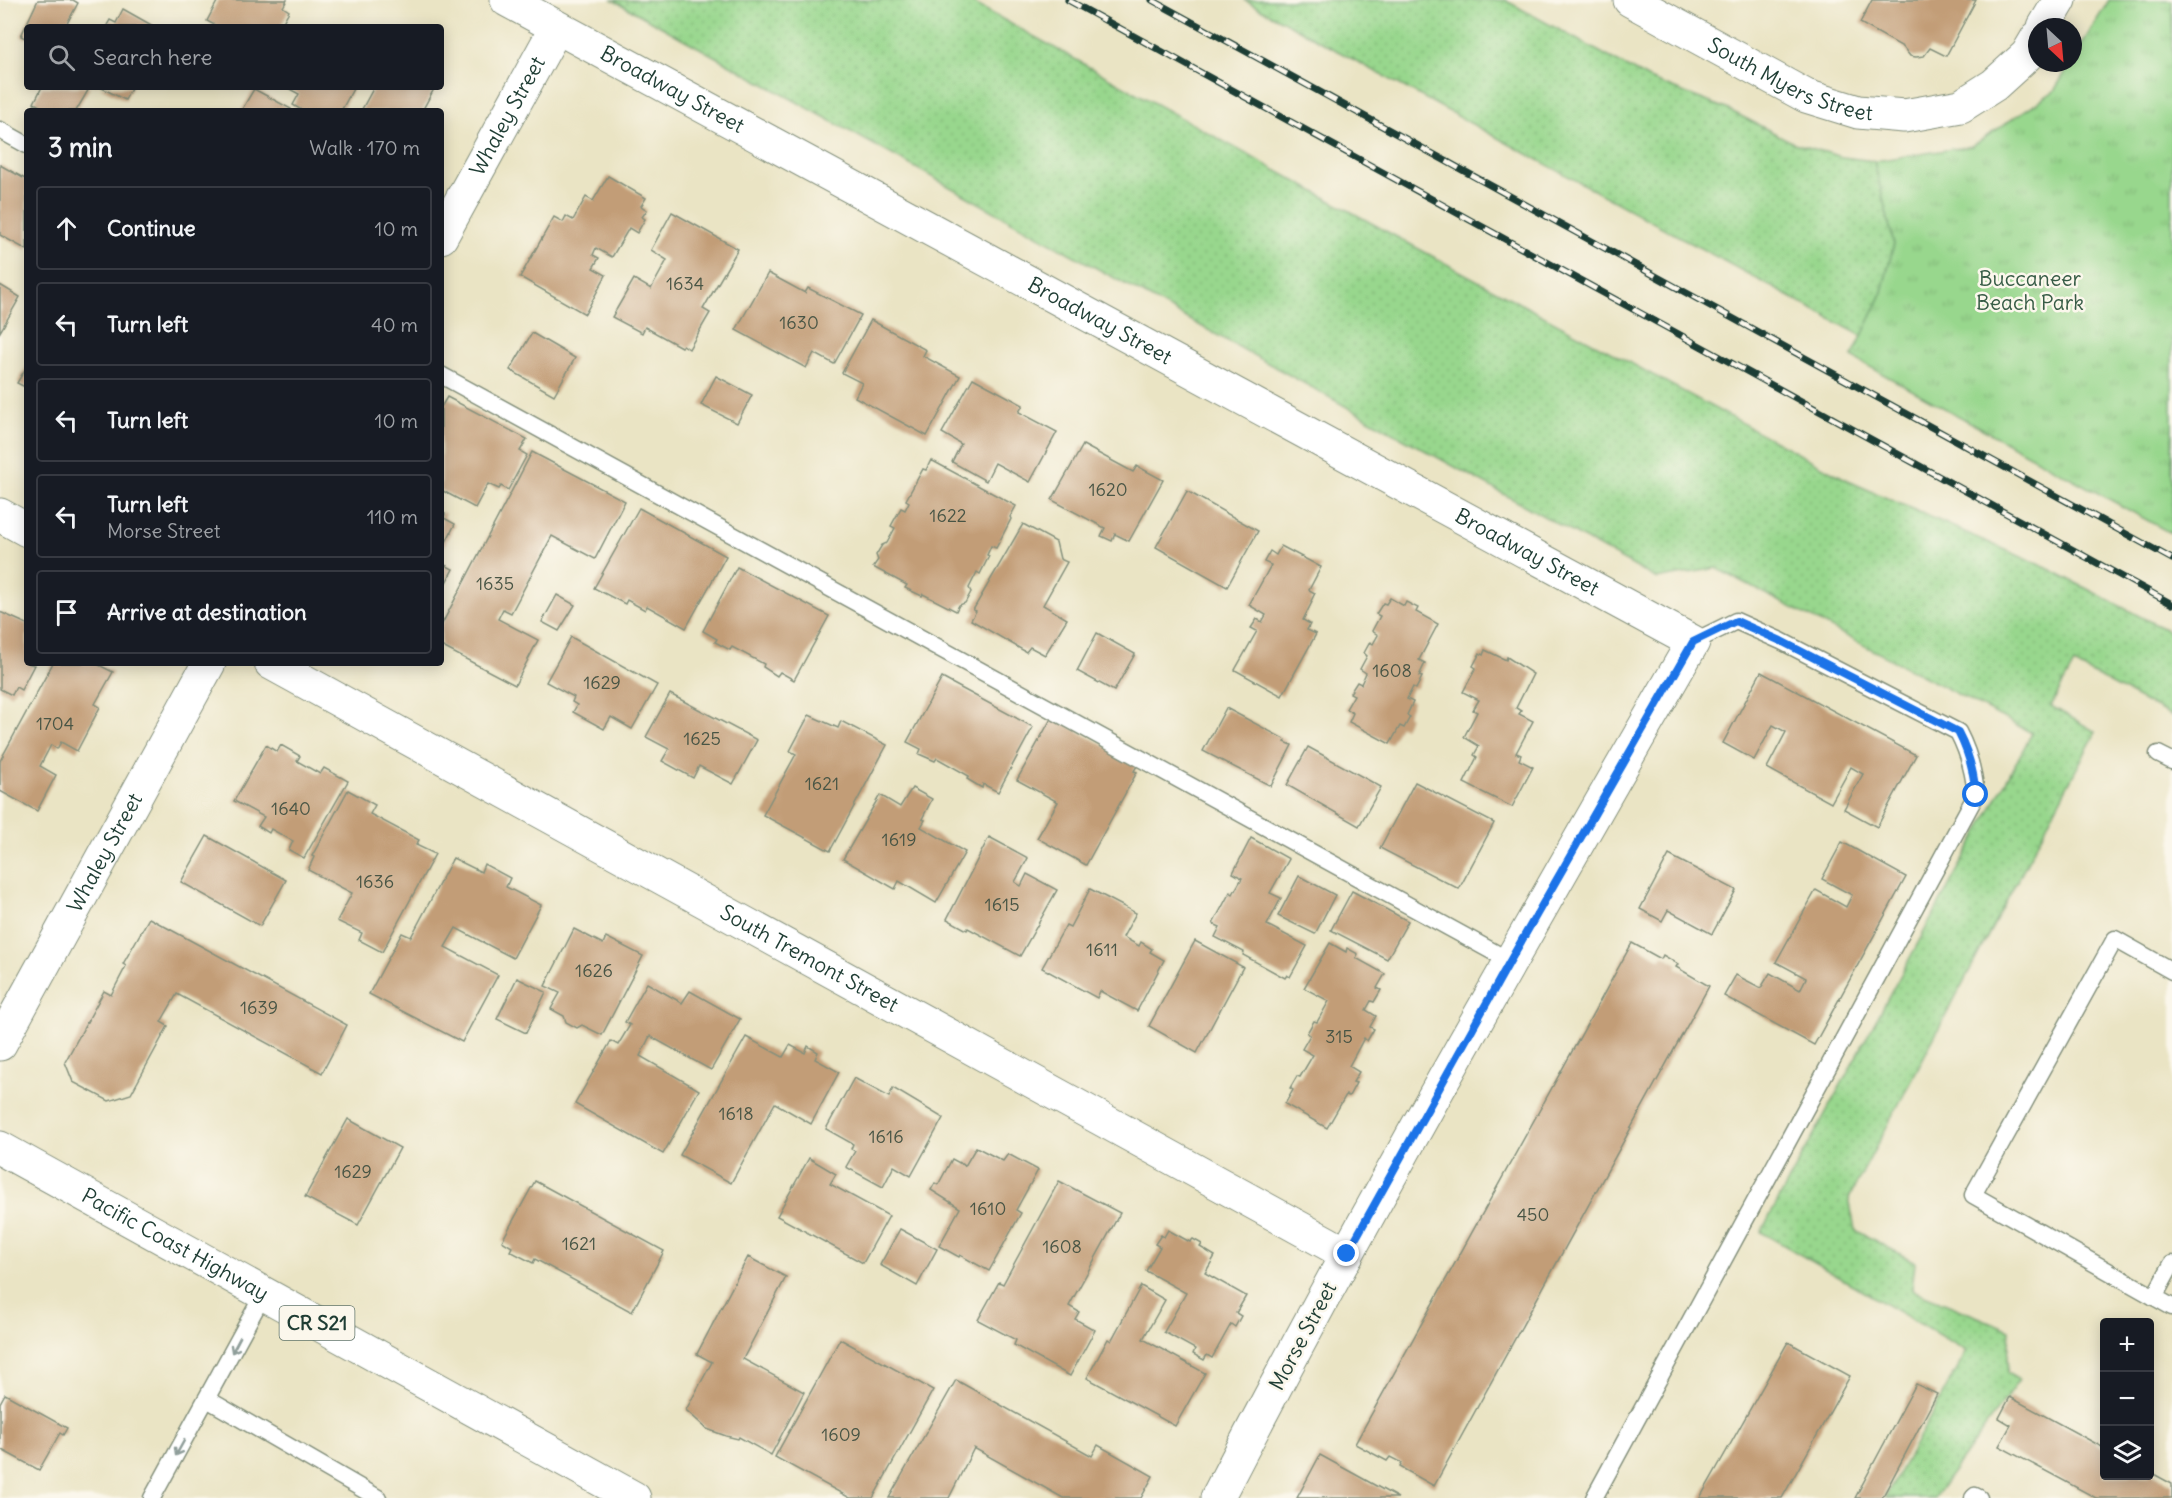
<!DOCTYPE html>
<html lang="en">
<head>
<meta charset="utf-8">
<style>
	body { margin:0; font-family:Delius,sans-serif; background:#20242c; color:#f1f3f6 }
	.controls { position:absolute; right:18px; bottom:18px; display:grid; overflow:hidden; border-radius:6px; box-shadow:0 3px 15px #0003 }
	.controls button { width:54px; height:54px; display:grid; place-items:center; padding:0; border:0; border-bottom:2px solid #363941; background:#171b24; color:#f1f3f6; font:30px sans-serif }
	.compass { position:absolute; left:2028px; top:18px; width:54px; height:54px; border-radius:50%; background:#171b24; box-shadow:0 3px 15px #0003; rotate:154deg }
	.stop { position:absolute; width:18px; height:18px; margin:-14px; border:4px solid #1a73e8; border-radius:50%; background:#fff }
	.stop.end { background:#1a73e8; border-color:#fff; box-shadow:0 2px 6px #0008 }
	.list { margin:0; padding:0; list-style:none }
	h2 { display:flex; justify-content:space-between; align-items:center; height:78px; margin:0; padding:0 24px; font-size:26px }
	h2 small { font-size:20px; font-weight:400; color:#9ea1a6 }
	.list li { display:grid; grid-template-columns:39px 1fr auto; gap:18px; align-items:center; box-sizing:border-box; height:84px; margin:0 12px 12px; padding:0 12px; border:2px solid #363941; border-radius:6px }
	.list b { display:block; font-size:22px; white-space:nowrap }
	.list p { margin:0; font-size:20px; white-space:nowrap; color:#9ea1a6 }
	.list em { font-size:20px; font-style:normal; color:#9ea1a6 }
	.icon { flex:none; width:33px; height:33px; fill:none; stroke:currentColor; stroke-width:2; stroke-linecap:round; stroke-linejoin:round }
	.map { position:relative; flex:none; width:2172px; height:1498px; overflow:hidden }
	.search { position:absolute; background:#171b24; box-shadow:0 3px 15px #0003; left:24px; top:24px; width:420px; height:66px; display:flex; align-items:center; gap:15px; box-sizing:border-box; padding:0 21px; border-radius:6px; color:#9ea1a6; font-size:22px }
	.panel { position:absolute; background:#171b24; box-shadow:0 3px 15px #0003; left:24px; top:108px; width:420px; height:558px; border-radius:6px }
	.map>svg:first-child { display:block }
	.grass { fill:url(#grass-dots); stroke:#5c8a60; stroke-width:1.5 }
	.park { fill:url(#park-tufts); stroke:#5c8a60; stroke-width:1.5 }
	.building { fill:#c29d77 }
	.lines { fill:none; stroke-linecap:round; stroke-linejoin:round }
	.service-casing { stroke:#84907c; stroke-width:19 }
	.minor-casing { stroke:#84907c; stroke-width:35 }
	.primary-casing { stroke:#84907c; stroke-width:35 }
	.service { stroke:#fff; stroke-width:16 }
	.minor { stroke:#fff; stroke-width:33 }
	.primary { stroke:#fff; stroke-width:33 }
	.rail-casing { stroke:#1f3d34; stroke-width:7 }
	.rail { stroke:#fbf7ec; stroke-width:4.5; stroke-dasharray:14; stroke-linecap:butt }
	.oneway { stroke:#8f9e9a }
	.route { stroke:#1a73e8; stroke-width:8 }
	.labels { text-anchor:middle; stroke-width:5; stroke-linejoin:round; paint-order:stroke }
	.number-label { font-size:18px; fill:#485545 }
	.shield { fill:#fbf7ec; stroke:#61756b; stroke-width:1.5 }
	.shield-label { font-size:20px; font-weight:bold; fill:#1f3d34 }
	.street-label { font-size:21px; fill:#1f3d34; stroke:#fbf7ec }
	.park-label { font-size:21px; fill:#375c46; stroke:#fbf7ec }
</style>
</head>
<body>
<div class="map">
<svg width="2172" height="1498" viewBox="0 0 2172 1498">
	<defs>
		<pattern id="grass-dots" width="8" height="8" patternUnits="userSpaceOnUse" patternTransform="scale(1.5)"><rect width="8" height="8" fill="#98d78d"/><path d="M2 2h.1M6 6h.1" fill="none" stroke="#83b97a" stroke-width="1.8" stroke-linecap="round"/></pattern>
		<pattern id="park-tufts" width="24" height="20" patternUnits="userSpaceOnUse" patternTransform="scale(1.5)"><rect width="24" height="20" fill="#98d78d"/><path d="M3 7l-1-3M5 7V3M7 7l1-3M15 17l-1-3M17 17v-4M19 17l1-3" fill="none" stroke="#83b97a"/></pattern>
	</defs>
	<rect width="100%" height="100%" fill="#fbf7ec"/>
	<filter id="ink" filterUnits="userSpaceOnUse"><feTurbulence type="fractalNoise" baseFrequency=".0167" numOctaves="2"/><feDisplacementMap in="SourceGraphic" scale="12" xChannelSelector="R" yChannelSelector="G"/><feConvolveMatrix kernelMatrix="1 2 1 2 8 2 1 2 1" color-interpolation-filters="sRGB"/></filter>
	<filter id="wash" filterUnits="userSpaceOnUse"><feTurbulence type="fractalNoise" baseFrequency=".008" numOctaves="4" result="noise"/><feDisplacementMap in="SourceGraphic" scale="24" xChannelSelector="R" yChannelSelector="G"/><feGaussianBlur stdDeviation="1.35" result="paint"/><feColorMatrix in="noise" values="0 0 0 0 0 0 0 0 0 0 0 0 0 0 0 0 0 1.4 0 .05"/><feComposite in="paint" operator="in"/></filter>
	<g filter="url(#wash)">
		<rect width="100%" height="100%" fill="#eae4c4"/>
		<g class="grass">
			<path d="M613 0H968L1393 235 1855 484 2049 569 2172 633V716L2074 664 2051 706 2096 732 1849 1198 1855 1230 1915 1262 1912 1290 2010 1330 2007 1373 2019 1380 1934 1498H1885L1967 1351 1761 1232 2032 733 1716 568 1657 579Z"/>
			<path d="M1244 0H1505L1649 79 1729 110 1794 143 1842 157 1874 161 1894 244 1881 296 1862 336Z"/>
		</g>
		<path class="park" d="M2109 0H2172V534L1852 357 1881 296 1894 244 1874 161 1972 146 2054 91 2071 63H2073V59Z"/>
		<g id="blocks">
			<g class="building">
				<path d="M38 0H73L78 3 65 27H27V39L21 36Z"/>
				<path d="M218 0H287L283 7 289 11 280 27H218L207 21Z"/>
				<path d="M1872 0H1976L1946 56 1930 48 1924 56 1916 57 1910 56 1903 47 1860 23Z"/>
				<path d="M123 9 155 27H106L110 20 116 23Z"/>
				<path d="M42 87H90L76 111H49L34 103Z"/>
				<path d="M100 87H132L125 100Z"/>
				<path d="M286 87H354L341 111H303L293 105 299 94Z"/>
				<path d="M374 87H435L422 111H361Z"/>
				<path d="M254 89 291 109 290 111H241Z"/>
				<path d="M0 165 27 180V250L0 235Z"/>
				<path d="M608 176 646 198 641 206 647 210 642 217 645 219 637 233 629 228 612 257 596 248 593 255 599 258 593 268 606 275 585 314 520 277 554 217 563 222 566 216 573 220 586 197 593 201Z"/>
				<path d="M672 212 738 249 703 309 710 313 689 349 683 345 681 347 645 327 642 333 612 317 634 279 651 289 667 260 651 250Z"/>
				<path d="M768 273 805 293 808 288 861 315 834 364 814 353 806 368 736 330Z"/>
				<path d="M0 285 20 297 0 332Z"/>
				<path d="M871 320 926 350 923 356 960 376 927 436 855 397 862 383 842 373Z"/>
				<path d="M532 333 575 358 554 395 510 370Z"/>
				<path d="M27 366V388L17 383Z"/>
				<path d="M716 376 752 395 737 423 701 405Z"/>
				<path d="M973 378 1023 405 1019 412 1057 432 1030 482 995 463 986 481 952 462 961 444 942 433Z"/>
				<path d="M447 397 527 439 520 451 527 455 508 490 501 486 499 489 488 484 475 508 441 490V407Z"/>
				<path d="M1083 445 1133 472 1137 466 1163 480 1129 541 1115 534 1112 541 1101 536 1105 528 1052 500Z"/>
				<path d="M532 452 625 501 595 559 552 536 511 613 503 609 498 619 538 640 515 685 441 646V626Z"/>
				<path d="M931 460 1016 506 1010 517 1011 519 996 548 991 546 987 555 989 556 980 574 977 572 969 588 971 592 965 603 959 605 956 611 923 594 922 596 905 588 907 585 873 567 878 560 876 555 882 545 887 543 895 528 891 526 901 508 905 510 909 502 906 500 923 469 926 470Z"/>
				<path d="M1187 491 1258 531 1227 587 1156 547Z"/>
				<path d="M639 508 726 556 686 628 647 606 645 610 627 600 625 604 594 588Z"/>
				<path d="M441 512 445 514 444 518 455 524 441 552Z"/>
				<path d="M1023 524 1056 542 1060 559 1067 562 1043 605 1067 619 1045 655 1030 647 1026 652 971 620 976 611 973 610Z"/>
				<path d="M1281 546 1321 567 1309 590 1315 593 1311 601 1312 602 1303 620 1310 624 1307 630 1316 634 1282 696 1235 670 1257 631 1251 628 1257 619 1262 622 1266 615 1249 605 1271 565 1264 562 1270 551 1276 555Z"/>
				<path d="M441 563 453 569 441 592Z"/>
				<path d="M737 567 829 616 794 680 780 672 777 676 763 667 764 664 732 647 730 650 715 642 717 639 703 631Z"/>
				<path d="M557 595 575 605 559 631 542 622Z"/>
				<path d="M1390 598 1404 606 1406 602 1418 608 1416 612 1438 624 1419 660 1425 663 1419 676 1422 677 1416 689 1413 687 1407 699 1413 702 1407 715 1410 717 1404 728 1400 726 1390 744 1349 722 1353 713 1346 709 1354 695 1350 693 1357 682 1361 684 1366 673 1360 669 1367 656 1364 653 1370 642 1373 644 1378 635 1372 631 1380 616 1376 614 1383 603 1386 604Z"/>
				<path d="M0 612 27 624V663L34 665 21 690 16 687 12 695 0 689Z"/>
				<path d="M1097 633 1135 654 1114 691 1077 671Z"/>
				<path d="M571 637 657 685 632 729 611 717 604 729 573 712 577 705 572 702 574 697 546 682Z"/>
				<path d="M1485 650 1506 660 1507 657 1533 674 1516 708 1521 711 1519 714 1533 721 1516 753 1521 755 1519 760 1533 767 1512 807 1464 783 1477 757 1474 755 1479 746 1464 737 1477 712 1473 710 1479 700 1463 692 1476 668 1473 666 1480 653 1483 655Z"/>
				<path d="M53 663H95L113 672 95 704 100 707 77 751 61 742 57 749 51 745 40 766 56 775 37 811 0 791V761Z"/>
				<path d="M1761 672 1916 755 1877 827 1844 809 1863 774 1851 767 1831 803 1767 768 1786 732 1773 725 1754 760 1723 743Z"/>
				<path d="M942 678 1033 727 998 792 983 784 982 788 967 779 969 776 937 758 935 761 919 754 921 749 907 742Z"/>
				<path d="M670 694 757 740 733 784 699 766 693 778 662 761 669 749 646 737Z"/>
				<path d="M1226 708 1286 740 1285 742 1292 745 1271 786 1203 751Z"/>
				<path d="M809 715 838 728 841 721 887 745 830 851 763 815 796 754 790 751Z"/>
				<path d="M1052 717 1138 764 1134 771 1137 772 1086 865 1037 838 1058 802 1017 780Z"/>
				<path d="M266 745 277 752 281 745 300 756 297 761 320 774 324 768 348 781 304 858 289 850 293 841 271 829 269 833 258 826 264 817 234 801Z"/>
				<path d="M1308 747 1381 787 1359 826 1287 785Z"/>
				<path d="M1415 782 1494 823 1459 889 1380 848Z"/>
				<path d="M912 788 932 799 922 819 925 820 921 827 965 852 936 903 899 881 895 889 843 859 880 795 900 807Z"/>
				<path d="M348 790 375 805 370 814 419 840 416 845 435 854 382 952 359 940 362 933 337 921 352 893 308 870 314 857 312 856Z"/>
				<path d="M207 836 286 880 260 926 181 882Z"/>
				<path d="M989 837 1028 858 1015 882 1021 886 1027 874 1057 890 1020 956 968 928 967 930 947 919Z"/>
				<path d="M1251 838 1289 859 1270 893 1281 898 1267 925 1307 946 1290 977 1287 975 1285 978 1243 955 1244 952 1215 937 1220 927 1213 924 1230 892 1233 894 1242 878 1233 873Z"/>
				<path d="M1842 842 1906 877 1814 1045 1724 996 1736 975 1761 988 1770 973 1800 990 1806 978 1776 962 1816 890 1846 907 1852 895 1822 879Z"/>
				<path d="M1669 855 1736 890 1712 934 1668 910 1662 921 1640 909Z"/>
				<path d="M453 858 481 872 484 864 510 878 506 887 541 905 513 958 456 928 445 947 498 975 462 1042 369 994 402 933 411 937Z"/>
				<path d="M1299 876 1335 895 1315 934 1278 916Z"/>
				<path d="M1090 889 1136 913 1123 937 1139 946 1141 942 1152 949 1150 952 1164 960 1137 1011 1100 991 1097 998 1042 968 1066 925 1070 927Z"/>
				<path d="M1352 891 1408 921 1387 959 1331 930Z"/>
				<path d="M149 918 347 1025 322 1073 177 994 161 1022 168 1026 131 1094 109 1101 73 1082 65 1062 104 991 111 995 126 966 123 964Z"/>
				<path d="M574 929 603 944 606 937 643 956 602 1035 582 1025 577 1028 566 1022 564 1016 551 1009 560 993 545 986Z"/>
				<path d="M1195 941 1243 967 1197 1053 1149 1026Z"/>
				<path d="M1330 943 1346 952 1347 948 1358 954 1356 958 1385 974 1377 988 1381 990 1374 1002 1371 1001 1366 1010 1376 1016 1370 1027 1374 1029 1367 1041 1364 1038 1349 1066 1359 1072 1353 1082 1356 1083 1349 1096 1346 1095 1327 1128 1285 1104 1293 1090 1290 1088 1297 1076 1300 1077 1313 1055 1302 1049 1310 1035 1307 1033 1314 1021 1317 1022 1329 1001 1304 988Z"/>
				<path d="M1632 943 1661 959 1663 955 1678 964 1676 967 1709 986 1434 1486 1400 1467 1402 1463 1390 1457 1387 1461 1355 1444Z"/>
				<path d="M517 978 546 992 526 1033 497 1019Z"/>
				<path d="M647 983 682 1003 690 991 740 1019 711 1070 650 1036 640 1056 699 1090 663 1154 575 1104 611 1041 618 1045 630 1025 625 1022Z"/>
				<path d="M746 1037 783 1057 790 1045 805 1053 808 1046 818 1052 815 1059 839 1072 811 1124 775 1103 731 1183 680 1155Z"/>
				<path d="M854 1078 889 1097 893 1088 943 1118 911 1176 894 1166 883 1187 846 1167 855 1151 851 1149 853 1144 826 1129Z"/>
				<path d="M348 1119 400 1148 358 1225 305 1197Z"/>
				<path d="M976 1147 1003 1161 1008 1154 1038 1170 1016 1210 1021 1213 989 1271 960 1255 959 1257 939 1246 960 1208 931 1190 935 1183 938 1185 952 1159 965 1166Z"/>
				<path d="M809 1158 836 1174 830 1184 889 1216 863 1263 777 1216Z"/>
				<path d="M535 1181 664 1251 632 1312 535 1259 533 1263 510 1251 512 1247 502 1241Z"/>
				<path d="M1059 1181 1120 1213 1069 1306 1079 1312 1075 1319 1095 1330 1070 1376 1014 1345 1016 1340 978 1320 999 1282 1003 1284Z"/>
				<path d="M900 1229 937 1249 917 1286 880 1265Z"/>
				<path d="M1168 1230 1190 1242 1193 1239 1202 1244 1200 1247 1215 1256 1205 1273 1246 1296 1236 1313 1241 1316 1235 1327 1231 1324 1212 1358 1207 1355 1204 1360 1193 1354 1195 1349 1164 1332 1186 1293 1146 1271 1160 1247 1155 1244 1161 1235 1164 1237Z"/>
				<path d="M748 1257 786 1277 743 1359 804 1392 771 1455 739 1437 738 1439 726 1436 707 1429 686 1410 712 1362 697 1354Z"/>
				<path d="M1141 1286 1165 1300 1143 1339 1205 1373 1175 1426 1087 1378 1108 1339 1111 1341Z"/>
				<path d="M840 1339 933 1390 873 1498H850L775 1457Z"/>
				<path d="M1788 1342 1850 1376 1782 1498H1700Z"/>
				<path d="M956 1380 1092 1456 1098 1445 1153 1476 1141 1498H1063L974 1448 949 1498H889Z"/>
				<path d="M1916 1384 1937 1394 1882 1498H1855Z"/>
				<path d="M5 1394 67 1428 63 1435 60 1433 39 1470 0 1449V1403Z"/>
				<path d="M2010 1397 2104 1448V1476H2150V1472L2172 1484V1498H2096L1999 1446 2011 1425 1999 1418Z"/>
				<path d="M1320 1455 1398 1498H1297Z"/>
			</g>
		</g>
	</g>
	<g filter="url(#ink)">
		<use href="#blocks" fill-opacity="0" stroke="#84907c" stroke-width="1.5"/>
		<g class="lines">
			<defs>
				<g id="service">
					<path d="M0 130 27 145"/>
					<path d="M441 375 1510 961"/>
					<path d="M2158 754 2172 761"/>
					<path d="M2172 971 2115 939 1973 1195 2172 1307"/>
					<path d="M2154 1297 2172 1264"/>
					<path d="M207 1399 378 1498"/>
					<path d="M152 1498 264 1293"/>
					<path d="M1594 1498 1976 795C1974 772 1969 753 1958 732L1781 641 1736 621 1693 642"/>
					<path d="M1973 1498 1975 1496 1979 1498"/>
				</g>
				<g id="minor">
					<path id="s1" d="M507 0 1693 642C1531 925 1367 1208 1217 1498"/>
					<path id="s2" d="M1630 0 1806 96 1858 112 1904 116 1961 106 1994 85 2027 55 2037 38"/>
					<path d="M2044 27 2060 0"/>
					<path id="s3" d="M441 237 556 28"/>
					<path d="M0 515 27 530"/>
					<path id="s4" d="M271 663 1347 1254"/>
					<path id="s5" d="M0 1044 209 663"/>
				</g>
				<g id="primary">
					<path id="s6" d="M0 1148 634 1498"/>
				</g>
			</defs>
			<use href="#service" class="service-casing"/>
			<use href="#minor" class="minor-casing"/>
			<use href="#primary" class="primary-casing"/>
			<use href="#service" class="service"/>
			<use href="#minor" class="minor"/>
			<use href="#primary" class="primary"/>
			<defs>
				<g id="rail">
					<path d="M1068 0 2172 604"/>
					<path d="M1152 0 2172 559"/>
				</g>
			</defs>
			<use href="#rail" class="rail-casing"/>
			<use href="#rail" class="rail"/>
		</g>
		<defs><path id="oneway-shaft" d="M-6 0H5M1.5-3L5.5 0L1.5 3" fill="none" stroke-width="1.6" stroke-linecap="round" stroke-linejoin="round" transform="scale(1.5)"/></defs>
		<g class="oneway">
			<use href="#oneway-shaft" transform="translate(236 1345) rotate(118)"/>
			<use href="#oneway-shaft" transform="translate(180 1448) rotate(119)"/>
		</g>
	</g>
	<g class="lines" filter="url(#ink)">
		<path class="route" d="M1347 1254 1510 961 1693 642 1736 621 1781 641 1958 732C1969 753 1974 772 1976 795"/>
	</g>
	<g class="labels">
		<g class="number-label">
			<text x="685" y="290">1634</text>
			<text x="799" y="329">1630</text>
			<text x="1108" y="496">1620</text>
			<text x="948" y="522">1622</text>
			<text x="495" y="590">1635</text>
			<text x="1392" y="677">1608</text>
			<text x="602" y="689">1629</text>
			<text x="55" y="730">1704</text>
			<text x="702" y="745">1625</text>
			<text x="822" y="790">1621</text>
			<text x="291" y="815">1640</text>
			<text x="899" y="846">1619</text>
			<text x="375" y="888">1636</text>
			<text x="1002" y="911">1615</text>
			<text x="1102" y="956">1611</text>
			<text x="594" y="977">1626</text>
			<text x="259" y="1014">1639</text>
			<text x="1339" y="1043">315</text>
			<text x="736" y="1120">1618</text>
			<text x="886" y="1143">1616</text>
			<text x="353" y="1178">1629</text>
			<text x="988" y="1215">1610</text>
			<text x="1533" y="1221">450</text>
			<text x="579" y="1250">1621</text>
			<text x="1062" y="1253">1608</text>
			<text x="841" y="1441">1609</text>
		</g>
		<rect class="shield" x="279.5" y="1306" width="75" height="34" rx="4.5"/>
		<g class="shield-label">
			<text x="317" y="1330">CR S21</text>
		</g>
		<g class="street-label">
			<text dy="7" stroke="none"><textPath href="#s2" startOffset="180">South Myers Street</textPath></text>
			<text dy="7" stroke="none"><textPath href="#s1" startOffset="188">Broadway Street</textPath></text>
			<text dy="7" stroke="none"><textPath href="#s3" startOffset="138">Whaley Street</textPath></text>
			<text dy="7" stroke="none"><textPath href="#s1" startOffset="674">Broadway Street</textPath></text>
			<text dy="7" stroke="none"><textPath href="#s1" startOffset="1160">Broadway Street</textPath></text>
			<text dy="7" stroke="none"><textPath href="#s5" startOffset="218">Whaley Street</textPath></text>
			<text dy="7" stroke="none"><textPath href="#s4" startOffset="614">South Tremont Street</textPath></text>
			<text dy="7" stroke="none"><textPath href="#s6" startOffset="200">Pacific Coast Highway</textPath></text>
			<text transform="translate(1303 1336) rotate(-62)" y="7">Morse Street</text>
		</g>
		<g class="park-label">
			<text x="2030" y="286">Buccaneer<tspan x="2030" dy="24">Beach Park</tspan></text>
		</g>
	</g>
</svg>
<div class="controls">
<button>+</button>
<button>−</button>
<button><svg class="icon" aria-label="layers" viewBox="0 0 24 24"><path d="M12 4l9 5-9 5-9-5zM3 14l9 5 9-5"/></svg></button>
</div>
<svg class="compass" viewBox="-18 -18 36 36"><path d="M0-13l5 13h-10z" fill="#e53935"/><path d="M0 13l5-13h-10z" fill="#9ea1a6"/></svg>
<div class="stop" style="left:1976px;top:795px"></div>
<div class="stop end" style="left:1347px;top:1254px"></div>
<div class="search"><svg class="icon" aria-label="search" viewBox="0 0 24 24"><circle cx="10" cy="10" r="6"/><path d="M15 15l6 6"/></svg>Search here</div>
<section class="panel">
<h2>3 min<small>Walk · 170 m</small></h2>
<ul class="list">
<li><svg class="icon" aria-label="ahead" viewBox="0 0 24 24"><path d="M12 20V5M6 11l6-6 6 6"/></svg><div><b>Continue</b></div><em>10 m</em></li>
<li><svg class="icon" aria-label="left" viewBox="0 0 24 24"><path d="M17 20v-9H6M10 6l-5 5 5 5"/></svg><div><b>Turn left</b></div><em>40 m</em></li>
<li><svg class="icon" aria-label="left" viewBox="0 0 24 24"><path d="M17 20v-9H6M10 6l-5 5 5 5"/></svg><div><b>Turn left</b></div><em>10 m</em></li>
<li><svg class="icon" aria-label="left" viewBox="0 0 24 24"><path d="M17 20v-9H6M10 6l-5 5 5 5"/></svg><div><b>Turn left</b><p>Morse Street</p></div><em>110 m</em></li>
<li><svg class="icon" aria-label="arrive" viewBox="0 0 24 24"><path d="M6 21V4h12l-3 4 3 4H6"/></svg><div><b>Arrive at destination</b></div></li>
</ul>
</section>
</div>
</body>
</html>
